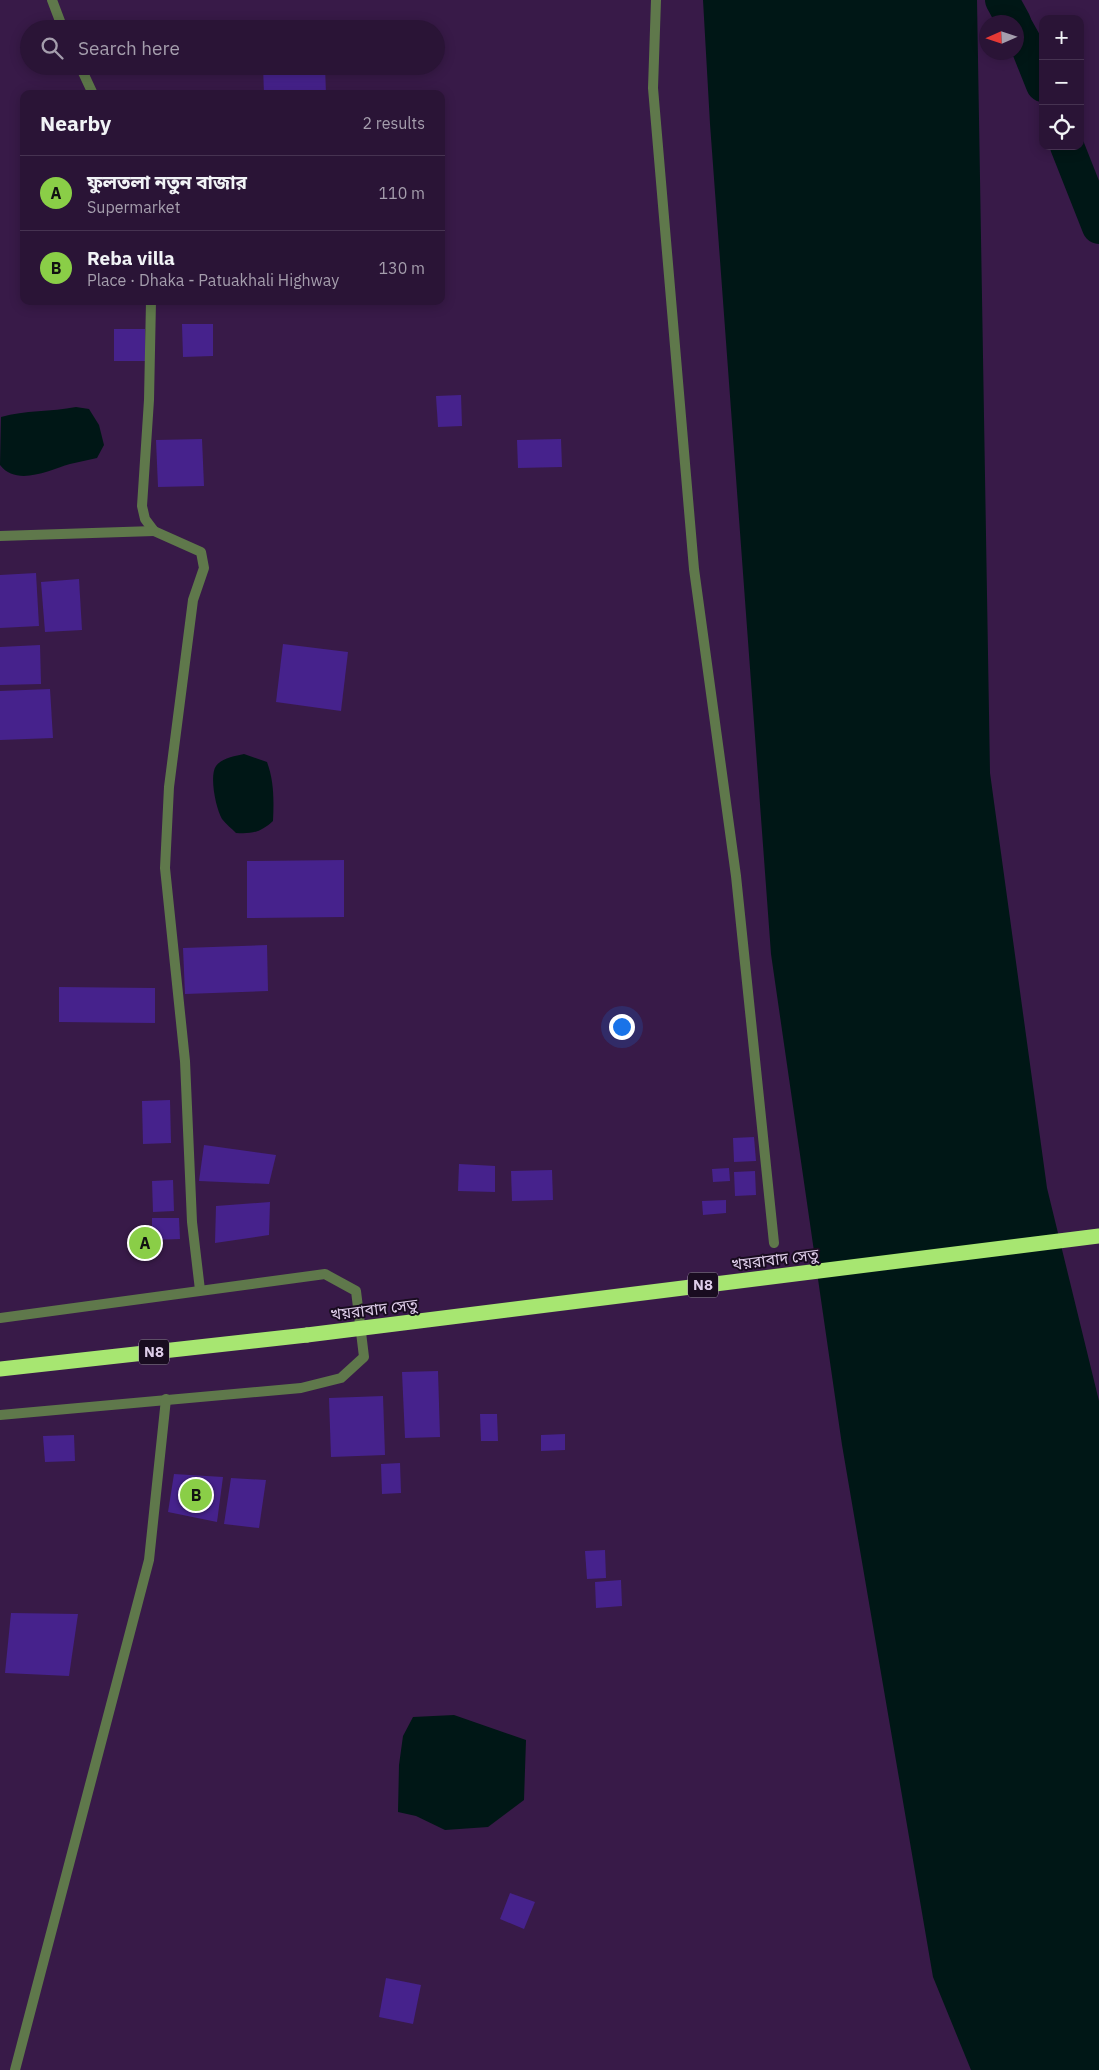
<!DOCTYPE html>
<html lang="en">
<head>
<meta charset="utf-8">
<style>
	body { margin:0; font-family:"IBM Plex Sans","Noto Sans Bengali",sans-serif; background:#362142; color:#f1f3f6 }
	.controls { position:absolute; right:15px; top:15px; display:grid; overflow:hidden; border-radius:10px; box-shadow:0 2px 12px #0003 }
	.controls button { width:45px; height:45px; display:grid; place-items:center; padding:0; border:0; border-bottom:1px solid #463351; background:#2a1436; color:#f1f3f6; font:25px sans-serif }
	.compass { position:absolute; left:979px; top:15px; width:45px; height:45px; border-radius:50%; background:#2a1436; box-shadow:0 2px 12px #0003; rotate:267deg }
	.you { position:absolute; left:621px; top:1026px; width:18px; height:18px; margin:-12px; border:4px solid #fff; border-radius:50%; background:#1a73e8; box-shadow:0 0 0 8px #1a73e833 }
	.badge { display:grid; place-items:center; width:32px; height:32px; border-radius:50%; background:#8ace47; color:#111; font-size:16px; font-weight:700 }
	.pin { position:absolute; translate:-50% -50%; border:2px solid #fff; box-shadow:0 1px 5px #0006 }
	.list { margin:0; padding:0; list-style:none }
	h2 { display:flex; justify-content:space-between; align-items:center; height:65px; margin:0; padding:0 20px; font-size:21px }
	h2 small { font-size:16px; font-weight:400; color:#a59ead }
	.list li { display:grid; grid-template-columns:32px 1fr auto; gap:15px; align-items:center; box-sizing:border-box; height:75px; padding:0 20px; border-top:1px solid #463351 }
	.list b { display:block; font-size:19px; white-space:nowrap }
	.list p { margin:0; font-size:16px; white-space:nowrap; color:#a59ead }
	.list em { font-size:16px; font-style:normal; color:#a59ead }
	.icon { flex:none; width:28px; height:28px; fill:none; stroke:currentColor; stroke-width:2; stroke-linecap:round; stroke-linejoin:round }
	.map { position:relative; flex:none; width:1099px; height:2070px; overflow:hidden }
	.search { position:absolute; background:#2a1436; box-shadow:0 2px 12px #0003; left:20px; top:20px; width:425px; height:55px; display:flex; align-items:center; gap:12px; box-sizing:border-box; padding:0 18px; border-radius:28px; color:#a59ead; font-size:19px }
	.panel { position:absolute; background:#2a1436; box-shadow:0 2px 12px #0003; left:20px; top:90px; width:425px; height:215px; border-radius:10px }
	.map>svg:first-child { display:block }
	.water { fill:#001716 }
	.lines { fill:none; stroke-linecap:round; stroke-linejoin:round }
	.canal { stroke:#001716; stroke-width:34 }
	.building { fill:#46228c }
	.street { stroke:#5f784b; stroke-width:10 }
	.highway { stroke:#a7e671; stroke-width:15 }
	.highway-bridge { stroke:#a7e671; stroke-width:15 }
	.labels { text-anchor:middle; stroke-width:4; stroke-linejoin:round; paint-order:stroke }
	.shield { fill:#190c20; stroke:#a393ad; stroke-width:1 }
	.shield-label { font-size:15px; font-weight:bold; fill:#decde9 }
	.street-label { font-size:16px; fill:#decde9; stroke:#190c20 }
</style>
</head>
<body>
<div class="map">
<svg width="1099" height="2070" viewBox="0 0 1099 2070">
	<rect width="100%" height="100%" fill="#381a48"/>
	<g class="water">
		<path d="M703 0H977L990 773 1047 1188 1099 1401V2070H971L933 1977 842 1445 771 954 710 124Z"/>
		<path d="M76 407 89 409 99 425 104 445 97 458C88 460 79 462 70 464 49 470 17 487 0 465L1 417C25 410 51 412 76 407Z"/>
		<path d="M244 754 267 762C274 781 274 800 273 821 261 832 253 834 236 833 232 829 226 824 222 819 216 809 209 776 216 766 222 758 235 756 244 754Z"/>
		<path d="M454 1715 526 1740 524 1800 488 1827 445 1830 416 1816 398 1812 399 1765 403 1736 413 1717Z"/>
	</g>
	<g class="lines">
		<g class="canal">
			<path d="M1002 0 1014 22"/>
			<path d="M1016 27 1029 50 1043 85"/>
			<path d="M1067 146 1099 227"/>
		</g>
	</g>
	<g class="building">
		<path d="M263 66H325L326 94H264Z"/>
		<path d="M182 324H213V356L183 357Z"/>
		<path d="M114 329H145L146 361H114Z"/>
		<path d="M461 395 462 426 438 427 436 396Z"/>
		<path d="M202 439 204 486 158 487 156 440Z"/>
		<path d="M561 439 562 467 518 468 517 440Z"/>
		<path d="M36 573 39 626 0 628V575Z"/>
		<path d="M79 579 82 630 45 632 41 582Z"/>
		<path d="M283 644 348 652 341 711 276 702Z"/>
		<path d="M40 645 41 684 0 685V647Z"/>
		<path d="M50 689 53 738 0 740V691Z"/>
		<path d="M344 860V917L247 918V861Z"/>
		<path d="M267 945 268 991 185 994 183 948Z"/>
		<path d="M59 987 155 988V1023L59 1022Z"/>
		<path d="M170 1100 171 1143 143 1144 142 1101Z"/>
		<path d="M754 1137 756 1161 734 1162 733 1138Z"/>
		<path d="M204 1145 276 1155 269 1184 199 1181Z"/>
		<path d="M459 1164 495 1166V1192L458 1191Z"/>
		<path d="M729 1168 730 1181 713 1182 712 1169Z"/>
		<path d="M552 1170 553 1200 512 1201 511 1171Z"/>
		<path d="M755 1171 756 1195 735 1196 734 1172Z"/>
		<path d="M173 1180 174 1211 153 1212 152 1181Z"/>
		<path d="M726 1200V1213L703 1215 702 1201Z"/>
		<path d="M270 1202 269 1235 215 1243 216 1206Z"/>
		<path d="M152 1218H179L180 1239 152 1240Z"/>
		<path d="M438 1371 440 1437 405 1438 402 1372Z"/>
		<path d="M383 1396 385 1455 331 1457 329 1398Z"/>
		<path d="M480 1414H497L498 1441H481Z"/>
		<path d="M565 1434V1450L541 1451V1435Z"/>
		<path d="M74 1435 75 1461 45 1462 43 1436Z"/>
		<path d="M400 1463 401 1493 382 1494 381 1464Z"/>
		<path d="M174 1474 223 1477 217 1522 168 1512Z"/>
		<path d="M231 1478 266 1480 259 1528 224 1524Z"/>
		<path d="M605 1550 606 1578 587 1579 585 1551Z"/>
		<path d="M621 1580 622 1606 596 1608 595 1582Z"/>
		<path d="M11 1613 78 1614 69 1676 5 1673Z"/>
		<path d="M510 1893 535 1902 524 1929 500 1919Z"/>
		<path d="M386 1978 421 1985 413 2024 379 2017Z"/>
	</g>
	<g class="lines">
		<g class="street">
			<path d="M52 0 63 29"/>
			<path d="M656 0 653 88 694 569 736 876 774 1243"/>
			<path d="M80 66 93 94"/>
			<path d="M151 301 149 400 142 506 145 519 154 531 201 552 204 568 193 600 169 787 165 868 185 1061 192 1222 200 1290"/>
			<path d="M0 536 154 531"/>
			<path d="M0 1318 325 1274 356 1291 364 1357 341 1378 301 1388 0 1415"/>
			<path d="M15 2070 149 1560 166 1399"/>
		</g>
		<path class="highway" d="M0 1369 307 1335"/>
		<path class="highway-bridge" d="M307 1335 1099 1236"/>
	</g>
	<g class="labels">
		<g class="shield">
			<rect x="688" y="1272.5" width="30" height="25" rx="4"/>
			<rect x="139" y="1339.5" width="30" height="25" rx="4"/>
		</g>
		<g class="shield-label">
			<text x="703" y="1290">N8</text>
			<text x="154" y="1357">N8</text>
		</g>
		<g class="street-label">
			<text transform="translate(775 1259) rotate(-7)" y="6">খয়রাবাদ সেতু</text>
			<text transform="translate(374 1309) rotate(-7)" y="6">খয়রাবাদ সেতু</text>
		</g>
	</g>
</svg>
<div class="controls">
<button>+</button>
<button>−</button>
<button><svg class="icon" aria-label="locate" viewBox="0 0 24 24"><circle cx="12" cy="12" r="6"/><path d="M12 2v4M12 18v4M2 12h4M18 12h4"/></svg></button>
</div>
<svg class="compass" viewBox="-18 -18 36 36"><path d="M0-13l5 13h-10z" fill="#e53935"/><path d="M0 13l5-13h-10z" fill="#a59ead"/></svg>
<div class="you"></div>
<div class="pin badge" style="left:145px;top:1243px">A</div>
<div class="pin badge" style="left:196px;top:1495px">B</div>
<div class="search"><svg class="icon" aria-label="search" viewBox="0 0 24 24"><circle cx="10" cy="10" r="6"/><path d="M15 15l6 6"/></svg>Search here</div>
<section class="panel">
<h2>Nearby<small>2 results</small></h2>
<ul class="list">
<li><span class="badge">A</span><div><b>ফুলতলা নতুন বাজার</b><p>Supermarket</p></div><em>110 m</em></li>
<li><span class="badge">B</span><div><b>Reba villa</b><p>Place · Dhaka - Patuakhali Highway</p></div><em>130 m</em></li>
</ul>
</section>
</div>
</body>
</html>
